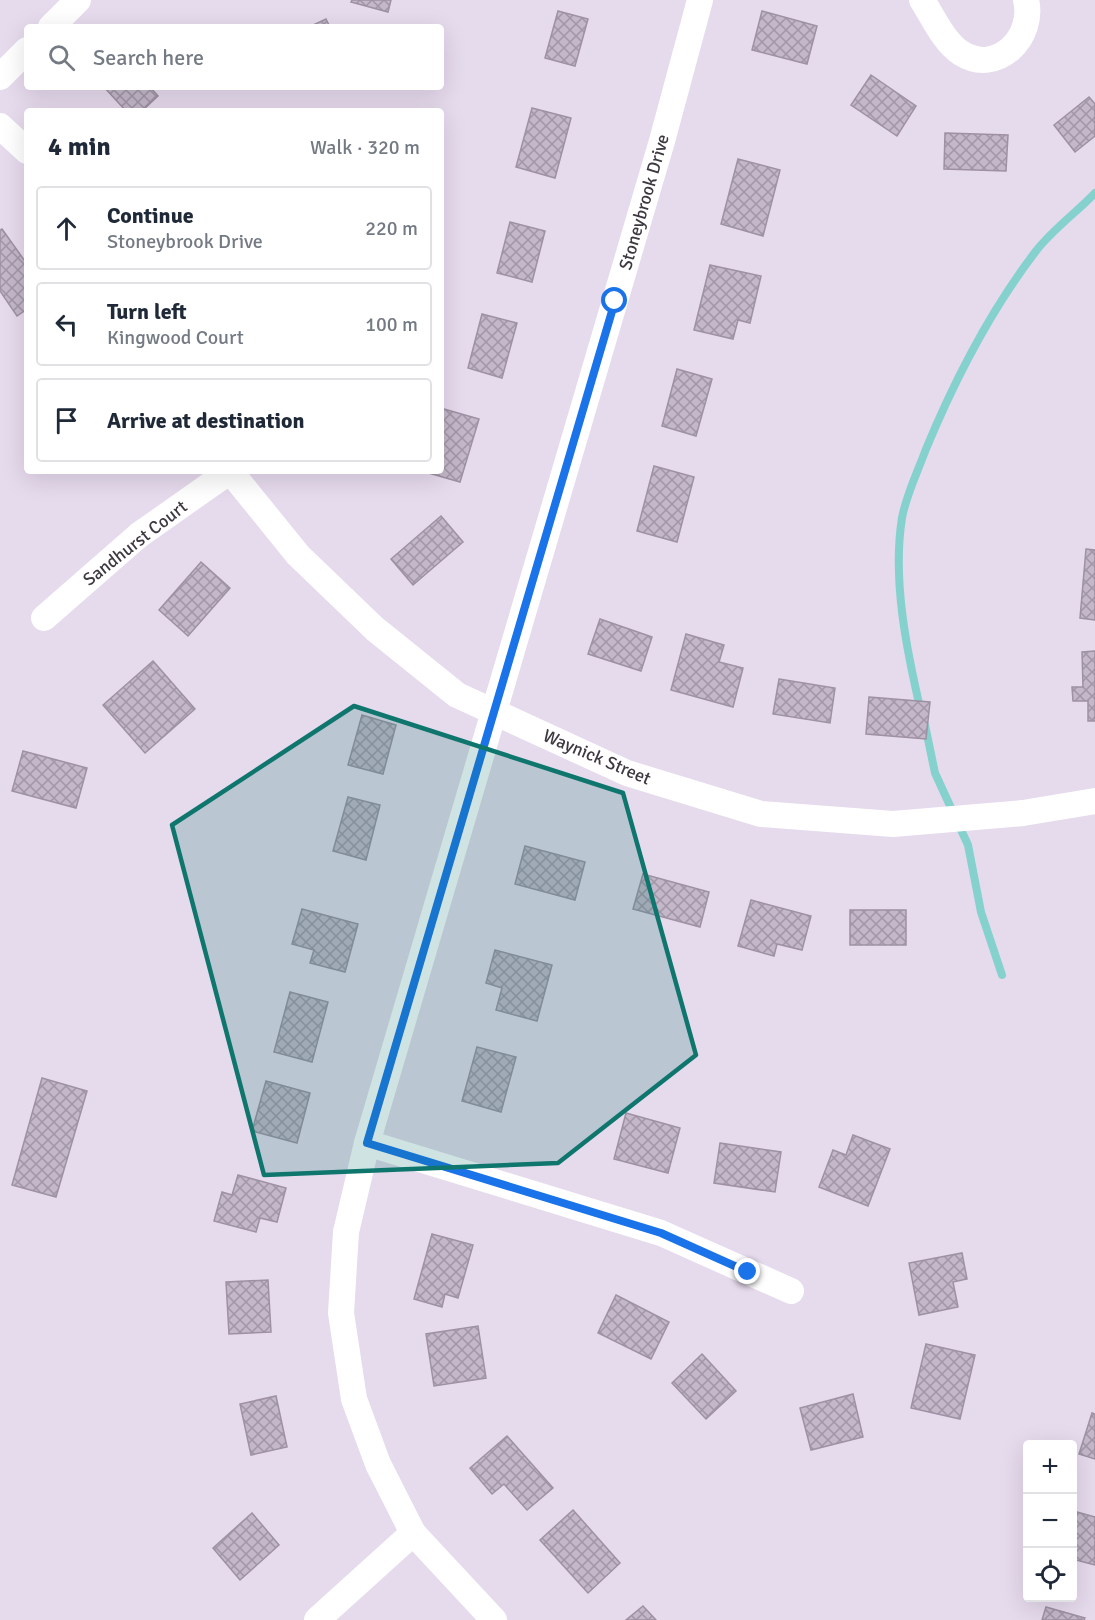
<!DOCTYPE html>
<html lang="en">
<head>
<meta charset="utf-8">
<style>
	body { margin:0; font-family:Signika,sans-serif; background:#f2f2f3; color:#1f2937 }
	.controls { position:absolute; right:18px; bottom:18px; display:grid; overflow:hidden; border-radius:6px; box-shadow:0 6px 24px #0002 }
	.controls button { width:54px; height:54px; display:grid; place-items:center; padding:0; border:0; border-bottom:2px solid #e0e1e3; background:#fff; color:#1f2937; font:30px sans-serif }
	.stop { position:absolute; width:18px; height:18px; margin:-14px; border:4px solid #1a73e8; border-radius:50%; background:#fff }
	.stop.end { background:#1a73e8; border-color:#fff; box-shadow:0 2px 6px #0008 }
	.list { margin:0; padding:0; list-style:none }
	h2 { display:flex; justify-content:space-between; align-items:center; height:78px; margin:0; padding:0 24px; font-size:26px }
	h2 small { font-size:20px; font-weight:400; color:#747a83 }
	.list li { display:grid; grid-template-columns:39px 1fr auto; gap:18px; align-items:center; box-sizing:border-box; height:84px; margin:0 12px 12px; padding:0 12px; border:2px solid #e0e1e3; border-radius:6px }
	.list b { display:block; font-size:22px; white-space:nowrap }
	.list p { margin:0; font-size:20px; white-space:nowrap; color:#747a83 }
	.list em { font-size:20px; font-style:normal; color:#747a83 }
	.icon { flex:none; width:33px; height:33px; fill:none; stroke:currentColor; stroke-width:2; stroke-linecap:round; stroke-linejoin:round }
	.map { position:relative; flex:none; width:1095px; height:1620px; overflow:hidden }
	.search { position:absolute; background:#fff; box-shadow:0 6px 24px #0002; left:24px; top:24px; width:420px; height:66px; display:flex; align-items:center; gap:15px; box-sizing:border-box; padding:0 21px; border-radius:6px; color:#747a83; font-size:22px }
	.panel { position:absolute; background:#fff; box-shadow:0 6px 24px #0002; left:24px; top:108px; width:420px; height:366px; border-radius:6px }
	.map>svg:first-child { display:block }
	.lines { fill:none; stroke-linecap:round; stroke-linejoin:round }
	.stream { stroke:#85d1cd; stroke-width:8 }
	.building { fill:url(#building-cross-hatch); stroke:#9d91a3; stroke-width:1.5 }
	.minor { stroke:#fff; stroke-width:26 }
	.route { stroke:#1a73e8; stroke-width:8 }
	.marked { fill:#0f766e; fill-opacity:0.2; stroke:#0f766e; stroke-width:4.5; stroke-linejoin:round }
	.labels { text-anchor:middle; stroke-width:6; stroke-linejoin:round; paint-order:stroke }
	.street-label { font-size:18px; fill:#3e3941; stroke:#fff }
</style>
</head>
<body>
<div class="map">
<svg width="1095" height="1620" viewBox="0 0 1095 1620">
	<defs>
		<pattern id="building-cross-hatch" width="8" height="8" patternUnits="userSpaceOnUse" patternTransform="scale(1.5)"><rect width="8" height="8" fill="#c3b7c9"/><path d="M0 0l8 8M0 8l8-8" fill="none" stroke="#a096a5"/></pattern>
	</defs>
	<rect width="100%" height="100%" fill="#e6daed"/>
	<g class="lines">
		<g class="stream">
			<path d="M921 712C907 652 892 580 902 518 906 495 918 471 926 449 955 379 990 311 1036 251 1052 230 1077 212 1095 193"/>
			<path d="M925 725 935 773 968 845 981 912 1002 975"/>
		</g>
	</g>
	<g class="building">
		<path d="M352 0H391L388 12 351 2Z"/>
		<path d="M558 11 588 19 575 66 545 58Z"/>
		<path d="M762 11 817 26 807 64 752 50Z"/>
		<path d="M326 19 330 27H309Z"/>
		<path d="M871 75 916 106 897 136 851 105Z"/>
		<path d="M104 87H150L158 96 142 111H126Z"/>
		<path d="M1089 97 1095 104V136L1075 152 1054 125Z"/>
		<path d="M532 108 571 118 555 178 516 167Z"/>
		<path d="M945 133 1008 135 1006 171 944 169Z"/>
		<path d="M738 159 780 170 763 236 721 224Z"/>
		<path d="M510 222 545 231 532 282 497 273Z"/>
		<path d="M2 229 27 264V309L17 316 0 291V230Z"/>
		<path d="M710 265 761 276 750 323 738 320 733 339 694 330Z"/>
		<path d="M482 314 517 323 502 378 468 368Z"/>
		<path d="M677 369 712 379 696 436 662 426Z"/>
		<path d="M444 409 479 419 460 482 425 472 441 471V418Z"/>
		<path d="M654 466 694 477 677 542 637 531Z"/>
		<path d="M441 516 463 542 413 585 391 559Z"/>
		<path d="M1086 549 1095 550V620L1080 618Z"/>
		<path d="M201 562 230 588 188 636 159 610Z"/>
		<path d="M600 619 652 637 641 671 588 654Z"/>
		<path d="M686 634 724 645 719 662 743 668 733 707 671 690Z"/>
		<path d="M1095 651V721H1088V701H1073L1072 687H1083L1082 652Z"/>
		<path d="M153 661 195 709 145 753 103 705Z"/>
		<path d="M779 679 835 688 830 723 773 714Z"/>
		<path d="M869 697 930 702 926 739 866 734Z"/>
		<path d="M362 715 396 725 383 774 348 765Z"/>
		<path d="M23 751 87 768 76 808 12 791Z"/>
		<path d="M348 797 380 805 366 860 333 851Z"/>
		<path d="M525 846 585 862 575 900 515 884Z"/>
		<path d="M643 874 709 892 700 927 633 909Z"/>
		<path d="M751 900 811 916 802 950 777 944 774 956 738 946Z"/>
		<path d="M302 909 358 924 345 972 310 963 314 950 292 944Z"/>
		<rect x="850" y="910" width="56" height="35"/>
		<path d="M495 950 552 965 537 1021 496 1010 502 988 486 983Z"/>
		<path d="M290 992 328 1002 312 1062 274 1052Z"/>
		<path d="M477 1047 516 1057 501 1112 462 1101Z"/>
		<path d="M42 1078 87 1091 56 1197 12 1185Z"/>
		<path d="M266 1081 310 1093 297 1143 252 1131Z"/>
		<path d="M626 1113 680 1128 668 1173 614 1159Z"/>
		<path d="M853 1135 890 1149 868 1206 819 1187 833 1150 846 1155Z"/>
		<path d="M720 1143 781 1152 775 1192 714 1183Z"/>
		<path d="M238 1175 286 1188 277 1222 260 1218 256 1232 214 1221 222 1192 232 1195Z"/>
		<path d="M432 1234 473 1245 458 1298 445 1294 442 1307 414 1299Z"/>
		<path d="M962 1253 967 1279 953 1282 958 1307 919 1315 909 1263Z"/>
		<path d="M268 1280 271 1332 229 1334 226 1282Z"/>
		<path d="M616 1295 669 1322 651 1359 598 1333Z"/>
		<path d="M478 1326 486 1378 434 1386 426 1334Z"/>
		<path d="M926 1344 975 1355 960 1419 911 1408Z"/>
		<path d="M702 1354 736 1391 706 1419 672 1383Z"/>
		<path d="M853 1394 863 1437 811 1450 800 1408Z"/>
		<path d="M276 1396 287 1447 251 1455 240 1404Z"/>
		<path d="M1092 1413 1095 1414V1459L1079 1454Z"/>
		<path d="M507 1436 553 1488 527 1510 504 1484 492 1494 470 1468Z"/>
		<path d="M573 1510 620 1563 588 1593 540 1540Z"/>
		<path d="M1077 1512 1095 1517V1565L1072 1559V1530Z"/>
		<path d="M252 1513 279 1545 240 1580 213 1548Z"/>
		<path d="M643 1606 656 1620H626Z"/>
		<path d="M1046 1607 1085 1618 1084 1620H1042Z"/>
	</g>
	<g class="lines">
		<g class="minor">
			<path d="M922 0C933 17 944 42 961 53 997 76 1035 37 1026 0"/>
			<path d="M51 27 78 0"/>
			<path d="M0 77 27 50"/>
			<path d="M0 126 27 151"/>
			<path d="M230 471 298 555 375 629 457 695 627 773 761 814 893 824 1023 813 1095 801"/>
			<path d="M44 618 139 535 230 471"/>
			<path d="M367 1143 661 1233 791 1291"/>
			<path d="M317 1620 413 1533"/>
			<path d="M494 1620 413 1533 378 1464 354 1399 341 1313 346 1232 367 1143 662 141 700 0"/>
		</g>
	</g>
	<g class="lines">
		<path class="route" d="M615 301 367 1143 661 1233 748 1272"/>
	</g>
	<path class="marked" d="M354 706 623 793 696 1055 558 1163 264 1175 172 825Z"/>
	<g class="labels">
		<g class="street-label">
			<text transform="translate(644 202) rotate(-74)" y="6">Stoneybrook Drive</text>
			<text transform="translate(135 543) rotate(-38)" y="6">Sandhurst Court</text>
			<text transform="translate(597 757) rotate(23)" y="6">Waynick Street</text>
		</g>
	</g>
</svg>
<div class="controls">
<button>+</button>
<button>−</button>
<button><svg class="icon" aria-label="locate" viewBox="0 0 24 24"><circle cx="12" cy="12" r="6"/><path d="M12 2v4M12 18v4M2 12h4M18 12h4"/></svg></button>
</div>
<div class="stop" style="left:615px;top:301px"></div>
<div class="stop end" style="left:748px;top:1272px"></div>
<div class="search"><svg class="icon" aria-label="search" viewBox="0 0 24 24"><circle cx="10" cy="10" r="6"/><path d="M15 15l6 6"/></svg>Search here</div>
<section class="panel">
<h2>4 min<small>Walk · 320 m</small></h2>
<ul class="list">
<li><svg class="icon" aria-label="ahead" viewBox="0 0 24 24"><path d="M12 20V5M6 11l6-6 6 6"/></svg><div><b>Continue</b><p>Stoneybrook Drive</p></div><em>220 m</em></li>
<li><svg class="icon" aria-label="left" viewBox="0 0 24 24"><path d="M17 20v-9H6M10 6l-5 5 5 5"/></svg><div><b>Turn left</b><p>Kingwood Court</p></div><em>100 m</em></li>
<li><svg class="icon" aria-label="arrive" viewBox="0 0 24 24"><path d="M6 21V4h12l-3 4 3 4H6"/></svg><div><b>Arrive at destination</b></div></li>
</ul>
</section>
</div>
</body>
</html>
